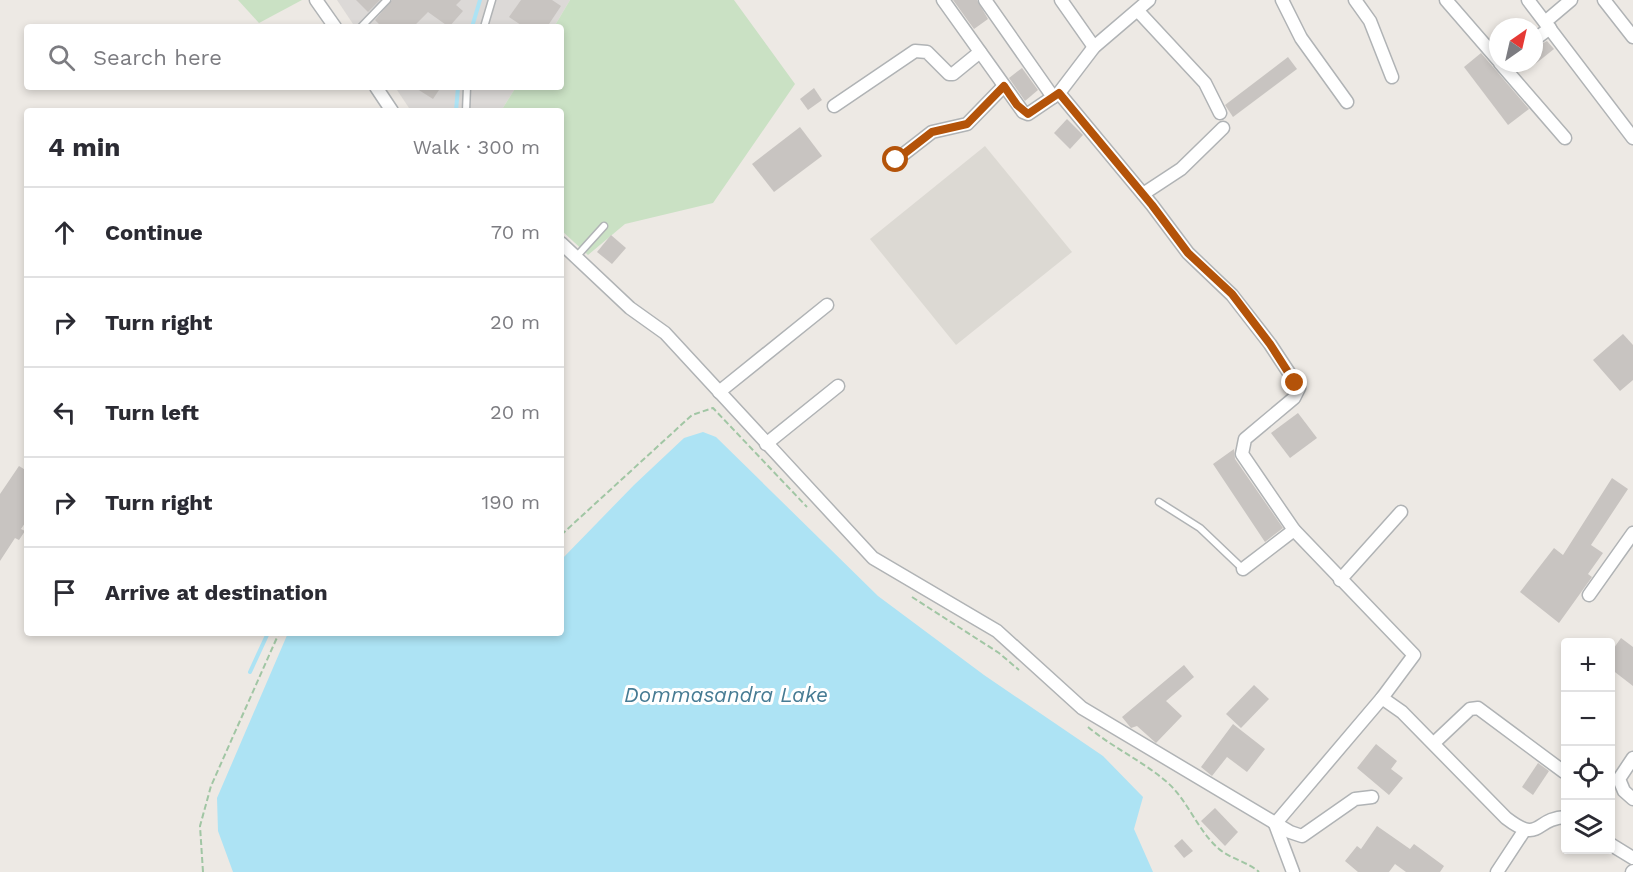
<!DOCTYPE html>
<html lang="en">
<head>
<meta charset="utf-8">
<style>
	body { margin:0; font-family:"Work Sans",sans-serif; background:#f2f2f3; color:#2b2b33 }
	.controls { position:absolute; right:18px; bottom:18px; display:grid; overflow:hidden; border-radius:6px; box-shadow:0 3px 9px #0003 }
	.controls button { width:54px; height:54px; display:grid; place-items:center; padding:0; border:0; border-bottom:2px solid #e1e1e2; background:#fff; color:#2b2b33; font:30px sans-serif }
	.compass { position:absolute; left:1489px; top:18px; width:54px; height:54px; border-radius:50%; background:#fff; box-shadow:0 3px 9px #0003; rotate:34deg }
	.stop { position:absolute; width:18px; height:18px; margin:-14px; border:4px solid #b45309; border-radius:50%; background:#fff }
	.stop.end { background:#b45309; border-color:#fff; box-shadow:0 2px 6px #0008 }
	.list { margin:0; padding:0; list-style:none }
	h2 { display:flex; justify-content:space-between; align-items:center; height:78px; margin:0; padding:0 24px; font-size:26px }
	h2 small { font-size:20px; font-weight:400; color:#7c7c81 }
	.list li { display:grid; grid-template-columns:39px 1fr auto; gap:18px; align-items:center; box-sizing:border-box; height:90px; padding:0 24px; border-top:2px solid #e1e1e2 }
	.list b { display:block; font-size:22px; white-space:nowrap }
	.list em { font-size:20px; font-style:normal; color:#7c7c81 }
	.icon { flex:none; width:33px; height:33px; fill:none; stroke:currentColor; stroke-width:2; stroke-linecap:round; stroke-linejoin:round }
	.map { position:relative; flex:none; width:1633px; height:872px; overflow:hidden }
	.search { position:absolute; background:#fff; box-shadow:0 3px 9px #0003; left:24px; top:24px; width:540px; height:66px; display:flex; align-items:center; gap:15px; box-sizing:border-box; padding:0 21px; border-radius:6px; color:#7c7c81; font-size:22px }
	.panel { position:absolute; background:#fff; box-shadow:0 3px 9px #0003; left:24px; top:108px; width:540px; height:528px; border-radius:6px }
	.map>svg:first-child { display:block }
	.industrial { fill:#dcd9d7 }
	.education { fill:#dcd9d3 }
	.green { fill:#cae1c4 }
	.water { fill:#ade3f4 }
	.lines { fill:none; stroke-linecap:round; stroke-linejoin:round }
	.stream { stroke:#ade3f4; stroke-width:4 }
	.building { fill:#c8c4c1 }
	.service-casing { stroke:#b0b3b5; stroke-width:9 }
	.minor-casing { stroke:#b0b3b5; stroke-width:15 }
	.path { stroke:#a1c6a4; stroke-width:2; stroke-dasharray:6 3; stroke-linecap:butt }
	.service { stroke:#fff; stroke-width:6 }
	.minor { stroke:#fff; stroke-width:12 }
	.route { stroke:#b45309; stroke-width:8 }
	.labels { text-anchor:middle; stroke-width:6; stroke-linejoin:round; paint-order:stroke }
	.water-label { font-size:21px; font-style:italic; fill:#467b93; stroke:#fff }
</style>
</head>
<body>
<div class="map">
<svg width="1633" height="872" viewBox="0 0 1633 872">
	<rect width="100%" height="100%" fill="#ede9e4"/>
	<g class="industrial">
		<path d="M337 0H570L554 27H355Z"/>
		<path d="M395 87H516L501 111H411Z"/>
	</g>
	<path class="education" d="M985 146 1072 252 956 345 870 239Z"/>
	<g class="green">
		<path d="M238 0H302L259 23Z"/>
		<path d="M570 0H734L795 84 713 203 625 224 588 255 561 230V111H501L516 87H561V27H554Z"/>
	</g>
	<path class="water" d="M703 432 716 437 878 596 984 675 1103 756 1143 797 1134 829 1153 872H233L218 831 217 798 288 633H561V560L634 485 684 438Z"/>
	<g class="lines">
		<g class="stream">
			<path d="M472 27 480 0"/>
			<path d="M456 111 458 87"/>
			<path d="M250 672 268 633"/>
		</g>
	</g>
	<g class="building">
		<path d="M356 0H380L368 12Z"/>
		<path d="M392 0H461L456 5 463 11 449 27 428 12 413 27H382L375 20Z"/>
		<path d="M521 0H552L561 6 547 27H524L509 17Z"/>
		<path d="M953 0H977L988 19 974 29Z"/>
		<path d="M1547 41 1554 49 1534 65V48Z"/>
		<path d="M1481 53 1529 109 1508 125 1464 67Z"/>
		<path d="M1288 57 1297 69 1233 117 1225 105Z"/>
		<path d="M1022 68 1038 90 1025 101 1009 78Z"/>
		<path d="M414 87H441L433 99Z"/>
		<path d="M814 88 822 100 808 110 800 99Z"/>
		<path d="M1067 119 1083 135 1070 149 1054 133Z"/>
		<path d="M800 127 822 156 774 192 752 164Z"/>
		<path d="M611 235 626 248 612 264 597 252Z"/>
		<path d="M1623 334 1633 345V380L1620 391 1593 360Z"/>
		<path d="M1298 413 1317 438 1290 458 1271 433Z"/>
		<path d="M1234 449 1235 459 1283 528 1265 542 1213 464Z"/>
		<path d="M19 466 27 471V520L21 529 25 531 19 540 15 538 0 561V494Z"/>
		<path d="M1612 478 1628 489 1591 545 1603 553 1588 574 1592 577 1559 623 1520 592 1554 548 1563 555Z"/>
		<path d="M1621 638 1633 647V686L1611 669V652Z"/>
		<path d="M1184 665 1194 677 1166 701 1182 716 1156 743 1137 726 1131 728 1122 717Z"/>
		<path d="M1254 685 1269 699 1241 728 1226 714Z"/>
		<path d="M1233 724 1265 749 1247 772 1227 757 1212 776 1201 767Z"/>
		<path d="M1376 744 1397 761 1391 769 1403 778 1389 795 1357 768Z"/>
		<path d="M1538 763 1549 771 1533 795 1522 787Z"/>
		<path d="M1215 808 1238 832 1225 846 1201 821Z"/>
		<path d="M1377 826 1410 849 1414 844 1444 866 1440 872H1406L1395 864 1389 872H1358L1345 861 1357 846 1361 849Z"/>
		<path d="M1182 839 1193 851 1184 858 1174 846Z"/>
	</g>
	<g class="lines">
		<defs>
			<g id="service">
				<path d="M361 27 387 0"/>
				<path d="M484 27 492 0"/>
				<path d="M466 111 467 87"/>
				<path d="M576 257 604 226"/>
				<path d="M1159 502 1200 528 1243 569"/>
			</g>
			<g id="minor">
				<path d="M316 0 335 27"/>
				<path d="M943 0 1023 112 1028 114 1059 93"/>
				<path d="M985 0 1053 97"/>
				<path d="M1061 0 1094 47"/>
				<path d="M1149 0 1094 47 1059 93 1152 205 1188 253 1232 295 1270 344 1299 388 1294 398 1245 439 1242 454 1294 530 1414 655 1382 698 1275 824"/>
				<path d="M1282 0 1301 38 1347 102"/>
				<path d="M1355 0 1370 21 1392 77"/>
				<path d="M1446 0 1498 60"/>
				<path d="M1528 0 1633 138"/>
				<path d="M1604 0 1633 37"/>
				<path d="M1138 11 1205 83 1220 113"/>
				<path d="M1545 22 1571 0"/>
				<path d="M1534 40 1550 28"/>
				<path d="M1500 63 1565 138"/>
				<path d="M376 87 392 111"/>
				<path d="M834 106 915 51 927 52 949 74H953L980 52"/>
				<path d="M896 160 932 132 967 124 1004 86"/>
				<path d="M1143 194 1181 169 1223 128"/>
				<path d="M561 243 630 308 665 333 873 558 997 631 1082 708 1290 832 1302 836 1355 799 1372 797"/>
				<path d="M719 392 827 305"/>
				<path d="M766 444 838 386"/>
				<path d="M1243 569 1294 530"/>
				<path d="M1340 580 1401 512"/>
				<path d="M1589 595 1633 533"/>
				<path d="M1382 698 1402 712 1506 818C1541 845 1534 818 1566 817"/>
				<path d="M1434 743 1470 709 1478 708 1564 772"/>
				<path d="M1633 758 1619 779 1624 791 1633 799"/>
				<path d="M1275 824 1293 872"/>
				<path d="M1610 844 1633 858"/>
				<path d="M1497 872 1524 831"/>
				<path d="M1632 872 1633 871"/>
			</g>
		</defs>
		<use href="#service" class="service-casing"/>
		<use href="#minor" class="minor-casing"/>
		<g class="path">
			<path d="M561 535 692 415 713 408 807 507"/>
			<path d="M912 597 999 653 1019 670"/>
			<path d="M1088 727C1113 748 1143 761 1168 783 1188 801 1198 831 1219 849 1231 859 1248 862 1259 872"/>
			<path d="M203 872 200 826 211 786 279 633"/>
		</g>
		<use href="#service" class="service"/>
		<use href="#minor" class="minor"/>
	</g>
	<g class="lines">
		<path class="route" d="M896 160 932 132 967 124 1004 86 1017 105 1028 114 1059 93 1152 205 1188 253 1232 294 1270 344 1295 383"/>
	</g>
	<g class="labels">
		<g class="water-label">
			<text x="726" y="702">Dommasandra Lake</text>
		</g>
	</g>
</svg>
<div class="controls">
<button>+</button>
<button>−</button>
<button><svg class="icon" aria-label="locate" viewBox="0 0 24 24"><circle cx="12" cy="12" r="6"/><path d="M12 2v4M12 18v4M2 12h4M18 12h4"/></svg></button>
<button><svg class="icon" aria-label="layers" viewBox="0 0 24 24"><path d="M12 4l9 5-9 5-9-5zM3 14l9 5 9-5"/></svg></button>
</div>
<svg class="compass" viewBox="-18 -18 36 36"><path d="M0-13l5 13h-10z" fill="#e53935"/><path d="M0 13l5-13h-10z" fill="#7c7c81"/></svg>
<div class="stop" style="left:896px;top:160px"></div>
<div class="stop end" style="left:1295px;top:383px"></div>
<div class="search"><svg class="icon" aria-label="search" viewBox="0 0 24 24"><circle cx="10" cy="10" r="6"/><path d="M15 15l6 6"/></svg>Search here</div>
<section class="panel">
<h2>4 min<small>Walk · 300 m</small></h2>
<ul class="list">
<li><svg class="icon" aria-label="ahead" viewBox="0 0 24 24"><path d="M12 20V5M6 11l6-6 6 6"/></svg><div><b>Continue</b></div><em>70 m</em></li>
<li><svg class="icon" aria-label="right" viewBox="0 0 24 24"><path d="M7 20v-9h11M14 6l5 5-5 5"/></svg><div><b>Turn right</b></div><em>20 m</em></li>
<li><svg class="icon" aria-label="left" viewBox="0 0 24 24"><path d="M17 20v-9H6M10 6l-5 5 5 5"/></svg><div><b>Turn left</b></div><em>20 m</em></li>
<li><svg class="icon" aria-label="right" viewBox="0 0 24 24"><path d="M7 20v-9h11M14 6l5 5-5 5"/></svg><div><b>Turn right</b></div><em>190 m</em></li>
<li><svg class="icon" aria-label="arrive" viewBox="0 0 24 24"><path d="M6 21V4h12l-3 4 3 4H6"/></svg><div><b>Arrive at destination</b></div></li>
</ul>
</section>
</div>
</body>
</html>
